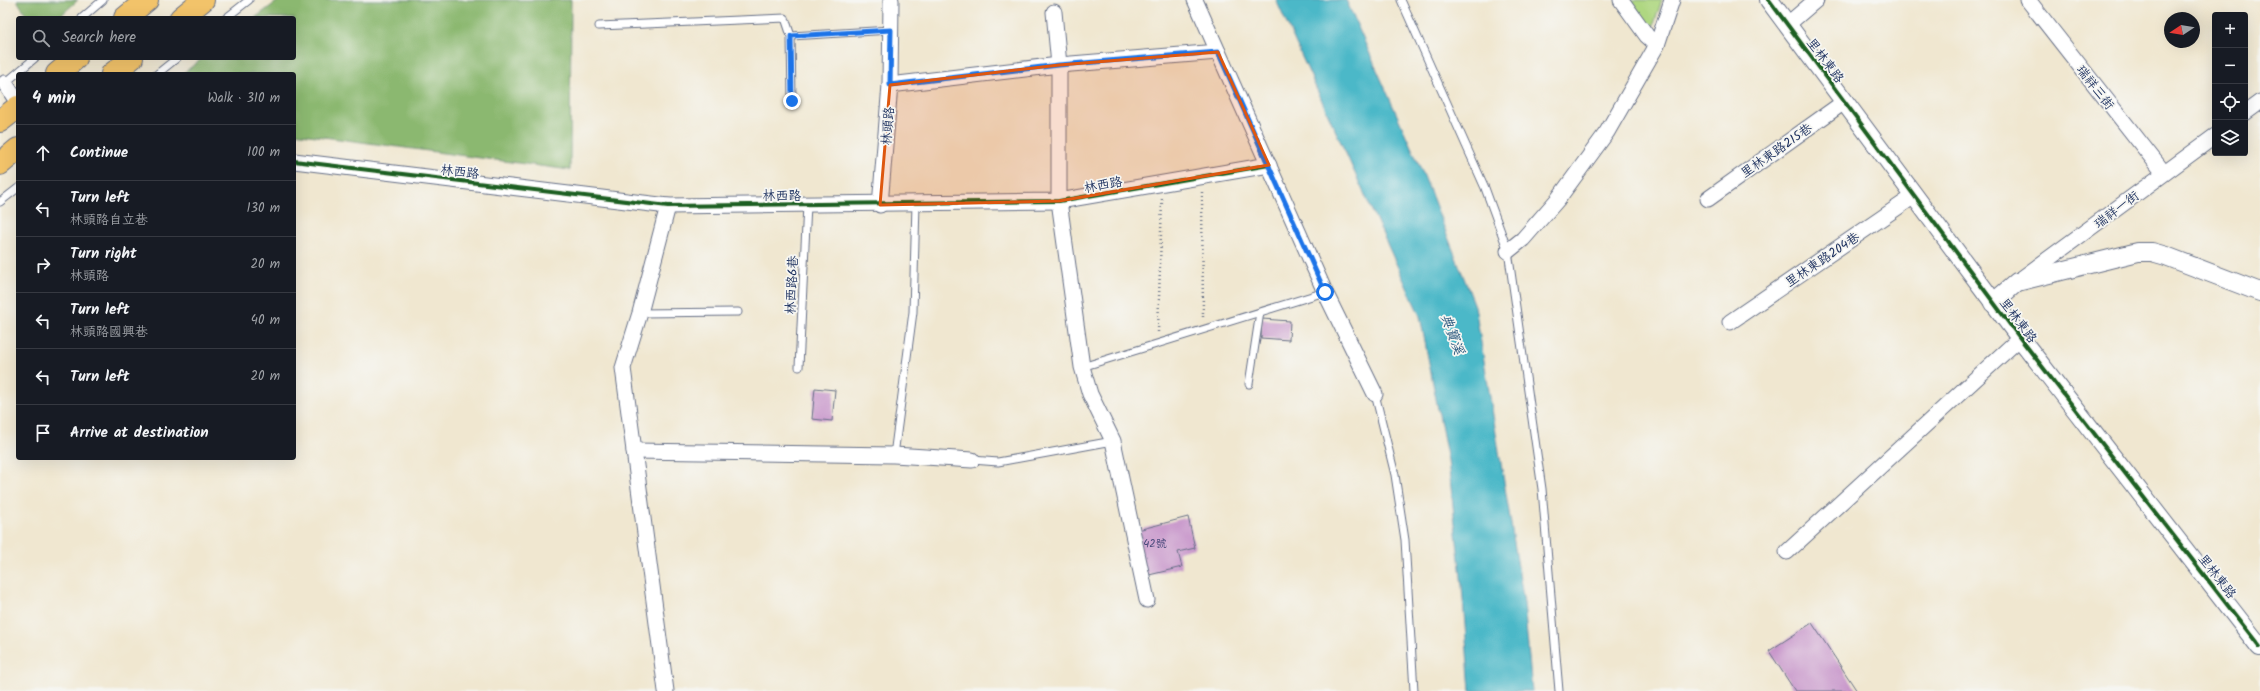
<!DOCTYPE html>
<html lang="en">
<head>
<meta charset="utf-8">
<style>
	body { margin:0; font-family:Kalam,"LXGW WenKai TC",sans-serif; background:#242831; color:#f1f3f6 }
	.controls { position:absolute; right:12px; top:12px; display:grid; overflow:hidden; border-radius:4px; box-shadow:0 4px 16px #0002 }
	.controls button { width:36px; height:36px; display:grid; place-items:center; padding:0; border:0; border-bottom:1px solid #363941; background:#171b24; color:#f1f3f6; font:20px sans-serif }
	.compass { position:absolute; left:2164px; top:12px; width:36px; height:36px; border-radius:50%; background:#171b24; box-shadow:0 4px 16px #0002; rotate:258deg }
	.stop { position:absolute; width:12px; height:12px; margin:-9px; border:3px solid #1a73e8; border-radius:50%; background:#fff }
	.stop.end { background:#1a73e8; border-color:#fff; box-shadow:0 1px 4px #0008 }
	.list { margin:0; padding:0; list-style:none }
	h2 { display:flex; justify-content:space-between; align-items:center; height:52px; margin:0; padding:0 16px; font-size:17px }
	h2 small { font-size:13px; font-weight:400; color:#9ea1a6 }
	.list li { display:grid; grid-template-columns:26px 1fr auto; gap:12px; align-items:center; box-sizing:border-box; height:56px; padding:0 16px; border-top:1px solid #363941 }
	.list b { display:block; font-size:15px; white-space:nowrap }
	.list p { margin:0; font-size:13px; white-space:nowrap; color:#9ea1a6 }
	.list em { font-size:13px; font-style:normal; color:#9ea1a6 }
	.icon { flex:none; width:22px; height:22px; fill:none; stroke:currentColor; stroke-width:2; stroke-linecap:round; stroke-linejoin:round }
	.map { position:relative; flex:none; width:2260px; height:691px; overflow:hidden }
	.search { position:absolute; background:#171b24; box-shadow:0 4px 16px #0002; left:16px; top:16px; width:280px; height:44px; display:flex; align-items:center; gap:10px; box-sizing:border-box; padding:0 14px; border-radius:4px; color:#9ea1a6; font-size:15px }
	.panel { position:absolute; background:#171b24; box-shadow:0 4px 16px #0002; left:16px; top:72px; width:280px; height:388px; border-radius:4px }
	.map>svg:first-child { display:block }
	.green { fill:#afd781; stroke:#658370 }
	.forest { fill:#8bb86f; stroke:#537466 }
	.water { fill:#4cb8c8; stroke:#347493 }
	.building { fill:#c693c9 }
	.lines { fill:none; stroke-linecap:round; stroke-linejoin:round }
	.service-casing { stroke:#666f86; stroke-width:9 }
	.minor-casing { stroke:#666f86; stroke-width:17 }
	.tertiary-casing { stroke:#666f86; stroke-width:20 }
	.primary-casing { stroke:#666f86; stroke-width:24 }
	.path { stroke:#666f86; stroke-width:2.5; stroke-dasharray:1 3; stroke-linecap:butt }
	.service { stroke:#fff; stroke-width:7 }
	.minor { stroke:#fff; stroke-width:15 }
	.tertiary { stroke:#fff; stroke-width:18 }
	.primary { stroke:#f2c36a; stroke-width:22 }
	.cycleway-casing { stroke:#f6f6f2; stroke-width:6 }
	.cycleway { stroke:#1b5e20; stroke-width:4 }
	.route { stroke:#1a73e8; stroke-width:5 }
	.marked { fill:#de5710; fill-opacity:0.2; stroke:#de5710; stroke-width:3; stroke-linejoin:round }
	.labels { text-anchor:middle; stroke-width:3.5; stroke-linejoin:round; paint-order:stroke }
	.number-label { font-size:11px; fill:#464879 }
	.street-label { font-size:13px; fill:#1b2f5e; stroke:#f6f6f2 }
	.water-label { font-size:14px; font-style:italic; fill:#2a587e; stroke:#f6f6f2 }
</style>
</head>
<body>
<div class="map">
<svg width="2260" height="691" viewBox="0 0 2260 691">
	<rect width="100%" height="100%" fill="#f6f6f2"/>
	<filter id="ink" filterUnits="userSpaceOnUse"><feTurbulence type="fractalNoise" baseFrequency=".025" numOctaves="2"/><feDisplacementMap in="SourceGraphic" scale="8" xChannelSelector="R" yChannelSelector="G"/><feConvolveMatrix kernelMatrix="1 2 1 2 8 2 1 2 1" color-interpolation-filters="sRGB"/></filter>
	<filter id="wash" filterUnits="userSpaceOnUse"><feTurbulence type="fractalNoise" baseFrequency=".012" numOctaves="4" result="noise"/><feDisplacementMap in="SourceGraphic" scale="16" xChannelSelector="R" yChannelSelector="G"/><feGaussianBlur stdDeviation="0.9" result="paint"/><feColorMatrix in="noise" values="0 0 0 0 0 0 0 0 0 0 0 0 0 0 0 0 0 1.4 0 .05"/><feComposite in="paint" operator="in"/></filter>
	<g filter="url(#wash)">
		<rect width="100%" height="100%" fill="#f0e7d0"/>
		<path class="green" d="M1630 0H1662L1652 30Z"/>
		<g class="forest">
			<path d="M17 0H78L58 18H28Z"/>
			<path d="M279 0H571L570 170 294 133V74H182L203 58H294V18H255Z"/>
		</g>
		<path class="water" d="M1276 0H1346L1424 176 1475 306 1524 603 1532 691H1470L1462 586 1448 461 1420 316Z"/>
		<g id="blocks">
			<g class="building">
				<path d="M1262 319 1290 321 1289 340 1261 338Z"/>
				<path d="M815 388 835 390 832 421 812 419Z"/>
				<path d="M1188 517 1195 548 1178 552 1182 567 1145 576 1134 531Z"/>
				<path d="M1812 623 1857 691H1795L1769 651Z"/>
			</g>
		</g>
	</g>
	<g filter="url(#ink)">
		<use href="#blocks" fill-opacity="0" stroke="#666f86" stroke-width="1"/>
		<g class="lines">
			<defs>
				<g id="service">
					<path d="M1401 0 1485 188 1508 251 1542 489 1559 691"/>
					<path d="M82 18 103 0"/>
					<path d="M226 18 249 0"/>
					<path d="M599 26 785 18 791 36 891 30"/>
					<path d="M791 36 792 101"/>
					<path d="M157 74 177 58"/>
					<path d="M4 84 35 58"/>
					<path d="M0 202 18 188"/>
					<path d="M640 313 738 312"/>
					<path d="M799 367 807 205"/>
					<path d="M1082 367 1325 292"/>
					<path d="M1249 384 1260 312"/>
					<path d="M1375 394 1395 475 1405 540 1414 691"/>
					<path d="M894 455 913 312 916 204"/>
					<path d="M972 460 998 462 1113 441"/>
				</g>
				<g id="minor">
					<path d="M1195 0 1325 292 1375 394"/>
					<path d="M1621 0 1647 36 1657 45"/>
					<path d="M2028 0 2164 173"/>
					<path d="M1054 12 1059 65V201L1082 367 1090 394 1113 441 1147 600"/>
					<path d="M1787 25 1816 0"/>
					<path d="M5 83 18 103"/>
					<path d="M890 85 1059 65 1218 52"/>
					<path d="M2245 113 2260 102"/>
					<path d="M294 161 668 206 1059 201 1269 165"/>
					<path d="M1708 199 1844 102"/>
					<path d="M880 205 890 85 891 0"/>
					<path d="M1508 251 1523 239 1558 199 1607 132 1657 45 1672 0"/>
					<path d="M2021 279 2215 136"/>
					<path d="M1730 322 1914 196"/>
					<path d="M634 451 894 455 972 460"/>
					<path d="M1787 552 2020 338"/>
					<path d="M666 691 623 368 640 313 668 206"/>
				</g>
				<g id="tertiary">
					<path d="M1769 0 2020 338 2260 647"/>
					<path d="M1993 303 2017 282 2138 252H2152L2166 256 2260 292"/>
				</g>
				<g id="primary">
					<path d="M125 18 147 0"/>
					<path d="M181 18 203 0"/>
					<path d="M57 74 76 58"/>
					<path d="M112 74 132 58"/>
					<path d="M0 121 18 107"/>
					<path d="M0 164 18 149"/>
				</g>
			</defs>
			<use href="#service" class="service-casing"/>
			<use href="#minor" class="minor-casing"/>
			<use href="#tertiary" class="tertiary-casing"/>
			<use href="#primary" class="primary-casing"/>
			<g class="path">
				<path d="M1202 192 1203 317"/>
				<path d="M1158 332 1162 199"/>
			</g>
			<use href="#service" class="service"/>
			<use href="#minor" class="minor"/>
			<use href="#tertiary" class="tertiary"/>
			<use href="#primary" class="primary"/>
			<defs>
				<g id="cycleway">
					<path d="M1769 0 2020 338 2260 647"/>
					<path d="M294 161 668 206 1059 201 1269 165"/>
				</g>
			</defs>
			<use href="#cycleway" class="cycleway-casing"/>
			<use href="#cycleway" class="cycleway"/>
		</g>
	</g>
	<g class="lines" filter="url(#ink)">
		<path class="route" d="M792 101 791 36 891 30 890 85 1059 65 1218 52 1325 292"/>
	</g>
	<path class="marked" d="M1218 52 1269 165 1059 201 880 205 890 85 1059 65Z"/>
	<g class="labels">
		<g class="number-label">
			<text x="1155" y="547">42號</text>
		</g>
		<g class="street-label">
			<text transform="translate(1826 60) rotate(53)" y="5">里林東路</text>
			<text transform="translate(2096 87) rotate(52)" y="5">瑞祥三街</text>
			<text transform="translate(887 126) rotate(-85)" y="5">林頭路</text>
			<text transform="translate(1776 150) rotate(-35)" y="5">里林東路215巷</text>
			<text transform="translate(460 171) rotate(7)" y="5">林西路</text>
			<text transform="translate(1103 184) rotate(-10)" y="5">林西路</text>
			<text x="782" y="200">林西路</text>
			<text transform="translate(2116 209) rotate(-37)" y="5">瑞祥一街</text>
			<text transform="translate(1822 259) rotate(-34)" y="5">里林東路204巷</text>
			<text transform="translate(791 285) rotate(-87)" y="5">林西路6巷</text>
			<text transform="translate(2019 320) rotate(53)" y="5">里林東路</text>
			<text transform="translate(2218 576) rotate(52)" y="5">里林東路</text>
		</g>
		<g class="water-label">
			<text transform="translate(1453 334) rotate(70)" y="5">典寶溪</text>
		</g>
	</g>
</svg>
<div class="controls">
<button>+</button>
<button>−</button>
<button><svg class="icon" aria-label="locate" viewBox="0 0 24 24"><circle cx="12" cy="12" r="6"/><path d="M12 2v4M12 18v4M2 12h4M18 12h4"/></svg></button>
<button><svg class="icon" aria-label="layers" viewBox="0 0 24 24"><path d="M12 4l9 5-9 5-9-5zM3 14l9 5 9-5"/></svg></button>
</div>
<svg class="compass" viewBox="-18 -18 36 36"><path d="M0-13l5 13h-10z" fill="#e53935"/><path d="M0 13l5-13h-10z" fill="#9ea1a6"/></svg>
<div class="stop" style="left:1325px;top:292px"></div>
<div class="stop end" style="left:792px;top:101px"></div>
<div class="search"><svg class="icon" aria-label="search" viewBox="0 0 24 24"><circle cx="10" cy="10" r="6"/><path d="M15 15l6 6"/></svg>Search here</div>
<section class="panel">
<h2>4 min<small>Walk · 310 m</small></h2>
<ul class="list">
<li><svg class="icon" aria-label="ahead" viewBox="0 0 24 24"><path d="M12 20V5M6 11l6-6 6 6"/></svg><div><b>Continue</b></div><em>100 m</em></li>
<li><svg class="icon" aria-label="left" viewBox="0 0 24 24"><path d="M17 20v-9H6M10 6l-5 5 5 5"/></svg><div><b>Turn left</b><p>林頭路自立巷</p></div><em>130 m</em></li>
<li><svg class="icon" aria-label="right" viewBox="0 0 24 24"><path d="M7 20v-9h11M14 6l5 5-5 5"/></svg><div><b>Turn right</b><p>林頭路</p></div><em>20 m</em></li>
<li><svg class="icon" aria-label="left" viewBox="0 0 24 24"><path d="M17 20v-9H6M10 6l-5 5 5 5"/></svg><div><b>Turn left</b><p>林頭路國興巷</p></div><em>40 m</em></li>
<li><svg class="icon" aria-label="left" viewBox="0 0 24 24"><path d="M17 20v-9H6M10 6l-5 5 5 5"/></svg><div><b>Turn left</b></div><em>20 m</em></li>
<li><svg class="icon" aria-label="arrive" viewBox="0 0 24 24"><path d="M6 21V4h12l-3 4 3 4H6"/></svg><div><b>Arrive at destination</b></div></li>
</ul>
</section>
</div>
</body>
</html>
